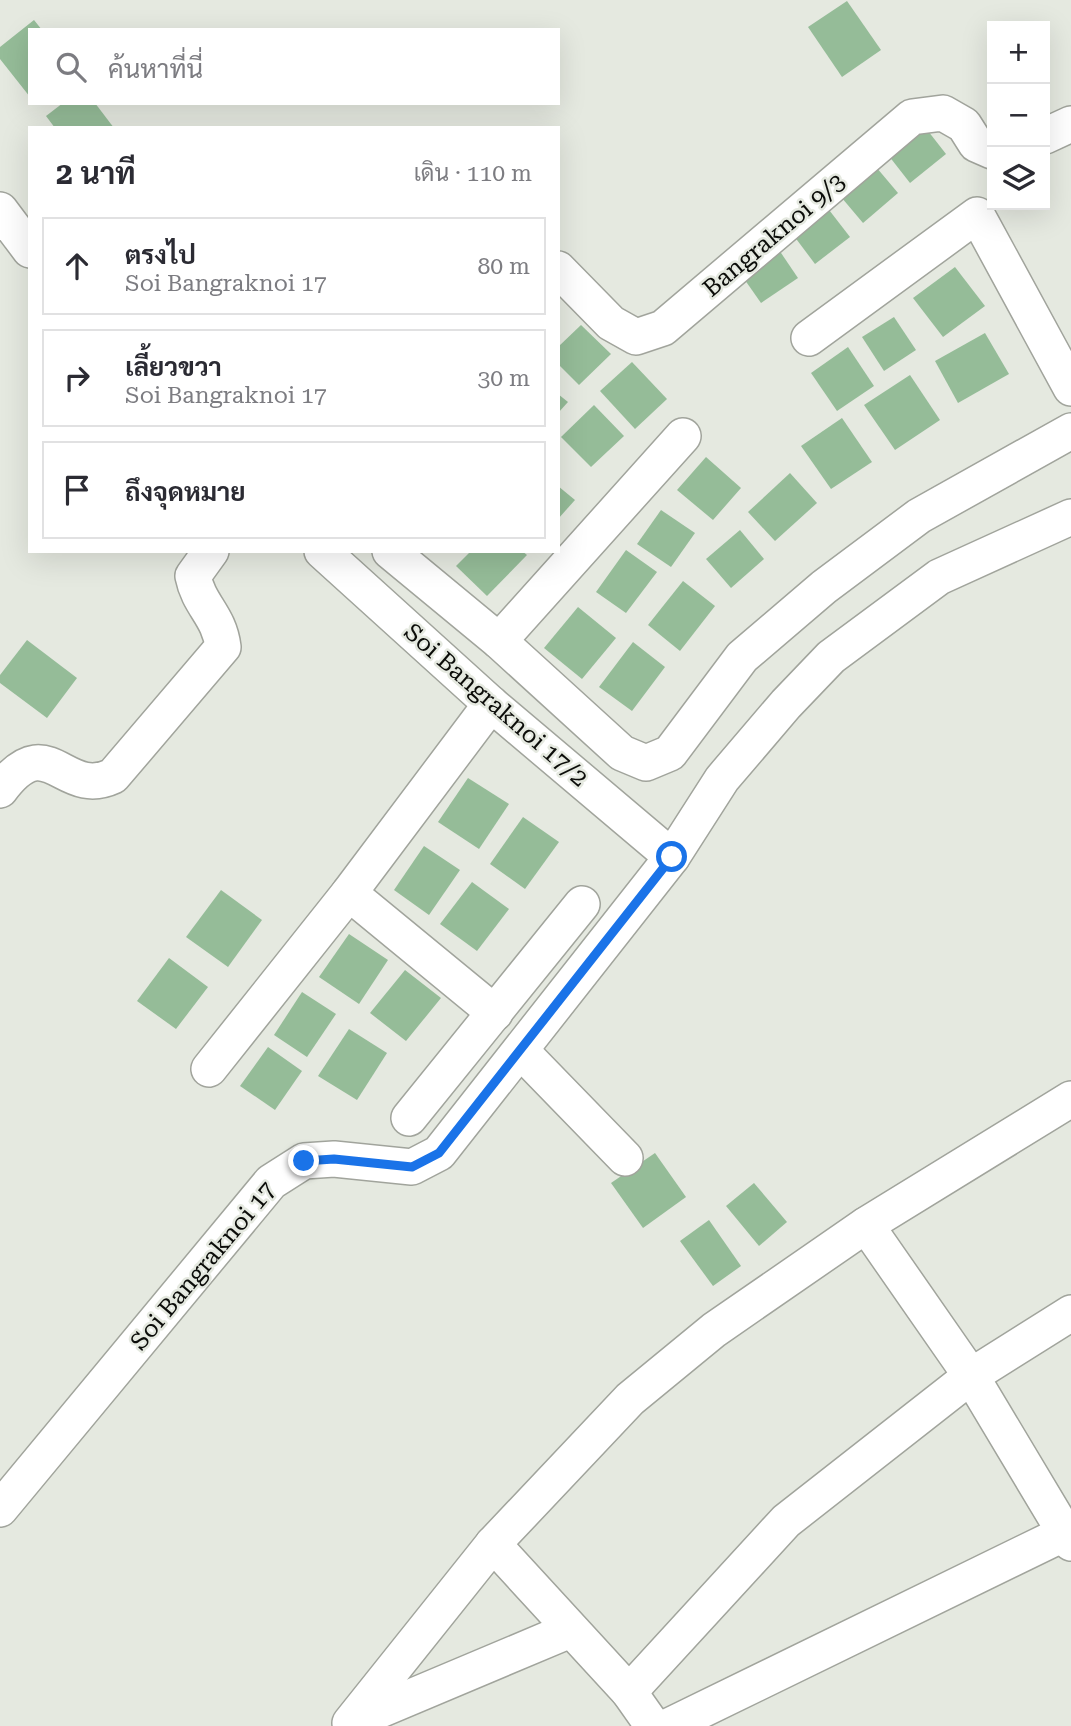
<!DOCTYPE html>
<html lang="th">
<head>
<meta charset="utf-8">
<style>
	body { margin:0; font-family:"Roboto Serif",Sarabun,serif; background:#f2f2f3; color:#2b2b33 }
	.controls { position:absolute; right:21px; top:21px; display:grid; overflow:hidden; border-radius:0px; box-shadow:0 7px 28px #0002 }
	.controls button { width:63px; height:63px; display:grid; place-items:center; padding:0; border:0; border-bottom:2px solid #e1e1e2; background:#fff; color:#2b2b33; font:35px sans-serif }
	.stop { position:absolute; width:21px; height:21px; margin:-16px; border:5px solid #1a73e8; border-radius:50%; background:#fff }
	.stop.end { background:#1a73e8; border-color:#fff; box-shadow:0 2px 7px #0008 }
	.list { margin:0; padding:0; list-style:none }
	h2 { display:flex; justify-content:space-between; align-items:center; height:91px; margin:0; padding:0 28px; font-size:30px }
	h2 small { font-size:23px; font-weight:400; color:#7c7c81 }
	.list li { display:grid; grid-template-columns:46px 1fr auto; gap:21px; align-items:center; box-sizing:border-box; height:98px; margin:0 14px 14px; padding:0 14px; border:2px solid #e1e1e2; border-radius:0px }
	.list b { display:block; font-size:26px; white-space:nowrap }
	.list p { margin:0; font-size:23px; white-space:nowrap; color:#7c7c81 }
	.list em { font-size:23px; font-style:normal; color:#7c7c81 }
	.icon { flex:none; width:38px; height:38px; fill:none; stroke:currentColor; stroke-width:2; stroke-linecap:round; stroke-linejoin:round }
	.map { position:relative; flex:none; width:1071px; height:1726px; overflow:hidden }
	.search { position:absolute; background:#fff; box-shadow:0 7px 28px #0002; left:28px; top:28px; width:532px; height:77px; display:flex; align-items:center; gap:18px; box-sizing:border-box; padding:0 24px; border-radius:0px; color:#7c7c81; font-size:26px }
	.panel { position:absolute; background:#fff; box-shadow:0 7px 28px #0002; left:28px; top:126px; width:532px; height:427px; border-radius:0px }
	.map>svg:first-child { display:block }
	.building { fill:#95bc98 }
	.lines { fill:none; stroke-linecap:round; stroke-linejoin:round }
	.minor-casing { stroke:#a1a49c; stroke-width:38 }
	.minor { stroke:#fff; stroke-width:35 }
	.route { stroke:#1a73e8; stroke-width:9 }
	.labels { text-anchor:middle; stroke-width:5; stroke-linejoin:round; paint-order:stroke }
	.street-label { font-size:24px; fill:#0b0c09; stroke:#e5e9e0 }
</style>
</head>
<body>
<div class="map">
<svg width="1071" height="1726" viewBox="0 0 1071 1726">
	<rect width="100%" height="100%" fill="#e5e9e0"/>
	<g class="building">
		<path d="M847 1 881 50 842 77 808 27Z"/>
		<path d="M34 20 42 30H30V97L0 59V47Z"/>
		<path d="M63 103H95L114 128H55L46 116Z"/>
		<path d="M921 122 946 154 910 183 885 151Z"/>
		<path d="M871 161 898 193 863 223 836 191Z"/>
		<path d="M826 206 850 237 815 264 791 232Z"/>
		<path d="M777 247 798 278 761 303 740 273Z"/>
		<path d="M955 267 985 306 943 337 913 298Z"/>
		<path d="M894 317 916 350 884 371 862 337Z"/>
		<path d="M581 325 611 354 579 385 558 364V347Z"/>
		<path d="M985 333 1009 374 958 403 935 361Z"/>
		<path d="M848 347 874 386 837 411 811 373Z"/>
		<path d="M632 362 667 399 635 429 600 391Z"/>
		<path d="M910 375 940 420 895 450 864 405Z"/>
		<path d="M558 394 568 402 558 413Z"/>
		<path d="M594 405 624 436 591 467 561 437Z"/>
		<path d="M842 418 872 462 831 489 801 446Z"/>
		<path d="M706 457 741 488 713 520 677 490Z"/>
		<path d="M790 473 817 503 775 541 748 512Z"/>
		<path d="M558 486 575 500 558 519Z"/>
		<path d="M661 510 695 533 671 567 637 544Z"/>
		<path d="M740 530 764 559 731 588 706 559Z"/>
		<path d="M626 550 657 572 626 613 596 592Z"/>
		<path d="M471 551H522L527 555 487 596 456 566Z"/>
		<path d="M683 581 715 606 680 651 648 625Z"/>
		<path d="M578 607 616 638 582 679 544 648Z"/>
		<path d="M27 640 77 678 47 718 0 683V675Z"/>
		<path d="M633 642 665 667 632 711 599 687Z"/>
		<path d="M468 778 509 804 479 849 438 822Z"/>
		<path d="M523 817 559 842 525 889 490 864Z"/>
		<path d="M424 846 460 870 429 915 394 890Z"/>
		<path d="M472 882 509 909 477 951 440 924Z"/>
		<path d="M221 890 262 920 228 967 186 937Z"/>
		<path d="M349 934 388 960 359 1004 319 977Z"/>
		<path d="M169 958 208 987 176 1029 137 1001Z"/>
		<path d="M405 970 441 998 406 1041 370 1013Z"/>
		<path d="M302 992 336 1014 307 1057 274 1035Z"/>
		<path d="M349 1029 387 1053 357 1100 318 1076Z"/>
		<path d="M268 1047 302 1071 275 1110 240 1086Z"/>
		<path d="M655 1153 686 1197 643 1228 611 1183Z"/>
		<path d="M754 1183 787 1222 759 1246 726 1206Z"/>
		<path d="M709 1220 741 1266 713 1286 680 1241Z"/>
	</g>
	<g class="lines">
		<defs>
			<g id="minor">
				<path d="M1045 136 1071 124"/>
				<path d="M0 210 30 250"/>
				<path d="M558 269 611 323 636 337 663 328 912 117 943 113 964 125 976 144 992 151"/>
				<path d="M809 338 977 215 1071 388"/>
				<path d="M322 551 491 704 672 857"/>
				<path d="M390 551 499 641 622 753 646 763 670 753 742 657 824 587 919 516 1071 431"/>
				<path d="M499 641 683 436"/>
				<path d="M0 790C49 725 62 800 113 776L223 647C219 615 199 606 193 576L211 551"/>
				<path d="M349 893 495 1013"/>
				<path d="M521 1051 625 1158"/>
				<path d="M209 1069 349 893 491 704"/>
				<path d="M409 1118 582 904"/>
				<path d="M866 1225 971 1376 1071 1543"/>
				<path d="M0 1509 271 1182 304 1161 334 1159 412 1167 439 1153 672 857 722 779 786 704 831 657 939 577 1071 517"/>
				<path d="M493 1544 629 1692 653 1726"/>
				<path d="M629 1692 786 1521 971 1376 1071 1313"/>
				<path d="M354 1721 570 1630"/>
				<path d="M350 1723 493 1544 630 1399 714 1330 866 1225 1071 1099"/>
				<path d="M669 1726 1071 1530"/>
			</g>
		</defs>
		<use href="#minor" class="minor-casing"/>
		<use href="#minor" class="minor"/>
	</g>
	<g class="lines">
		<path class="route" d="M304 1161 334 1159 412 1167 439 1153 672 857"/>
	</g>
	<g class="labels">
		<g class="street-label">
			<text transform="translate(774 235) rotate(-40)" y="8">Bangraknoi 9/3</text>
			<text transform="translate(496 705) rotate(41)" y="8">Soi Bangraknoi 17/2</text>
			<text transform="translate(203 1266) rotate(-50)" y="8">Soi Bangraknoi 17</text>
		</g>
	</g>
</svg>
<div class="controls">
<button>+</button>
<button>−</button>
<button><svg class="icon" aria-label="layers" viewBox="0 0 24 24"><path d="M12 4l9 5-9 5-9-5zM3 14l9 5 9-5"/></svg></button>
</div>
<div class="stop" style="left:672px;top:857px"></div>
<div class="stop end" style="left:304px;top:1161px"></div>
<div class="search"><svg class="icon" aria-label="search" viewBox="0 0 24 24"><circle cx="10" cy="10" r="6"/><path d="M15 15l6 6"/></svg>ค้นหาที่นี่</div>
<section class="panel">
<h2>2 นาที<small>เดิน · 110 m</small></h2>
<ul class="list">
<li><svg class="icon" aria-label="ahead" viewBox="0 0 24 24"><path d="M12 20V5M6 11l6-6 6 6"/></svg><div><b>ตรงไป</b><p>Soi Bangraknoi 17</p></div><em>80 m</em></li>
<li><svg class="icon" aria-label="right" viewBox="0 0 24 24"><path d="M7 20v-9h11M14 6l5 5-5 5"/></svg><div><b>เลี้ยวขวา</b><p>Soi Bangraknoi 17</p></div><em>30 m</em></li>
<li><svg class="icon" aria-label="arrive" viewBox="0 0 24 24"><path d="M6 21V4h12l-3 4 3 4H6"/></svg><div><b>ถึงจุดหมาย</b></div></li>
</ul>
</section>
</div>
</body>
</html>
